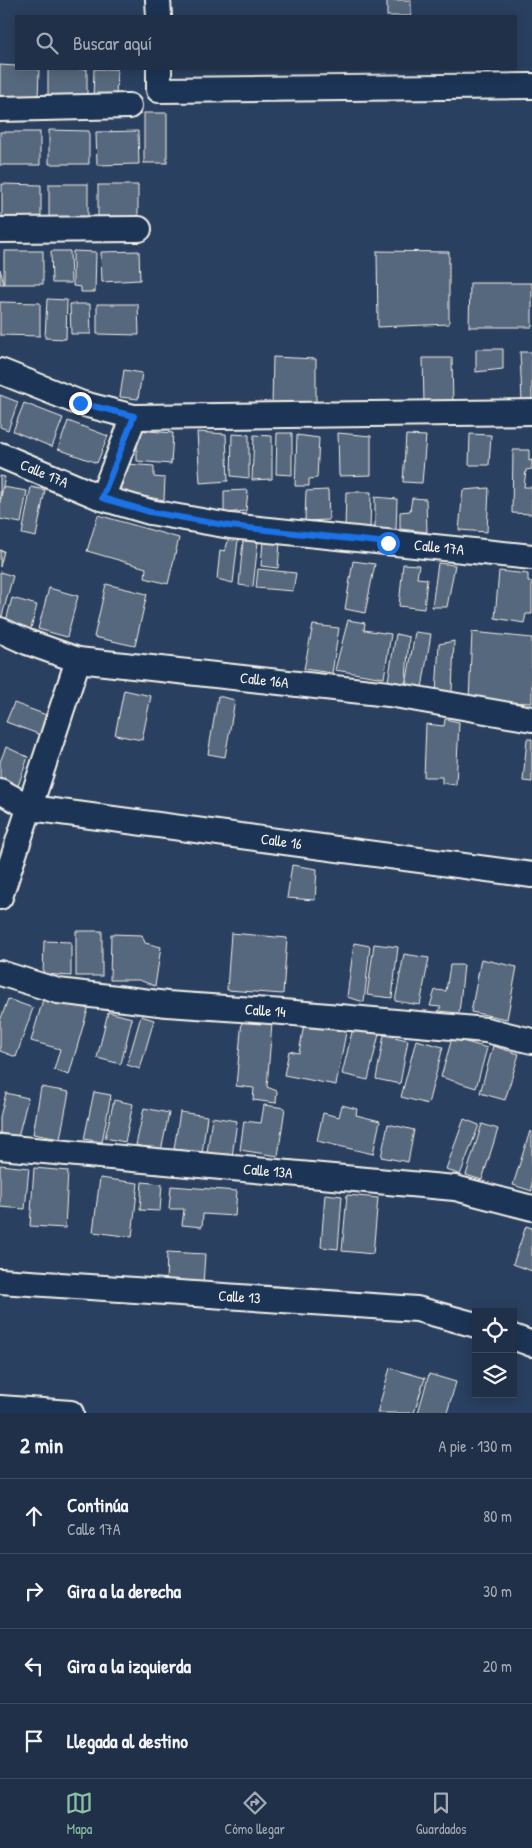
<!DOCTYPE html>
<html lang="es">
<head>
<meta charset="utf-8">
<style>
	body { margin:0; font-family:"Patrick Hand",sans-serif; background:#28384f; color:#f1f3f6 }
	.controls { position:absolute; right:15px; bottom:15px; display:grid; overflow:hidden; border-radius:0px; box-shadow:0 2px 12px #0003 }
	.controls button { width:45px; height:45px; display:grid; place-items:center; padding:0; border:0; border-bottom:1px solid #3d4b60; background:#203048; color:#f1f3f6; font:25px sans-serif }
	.stop { position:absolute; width:15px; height:15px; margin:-11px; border:4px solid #1a73e8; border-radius:50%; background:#fff }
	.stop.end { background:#1a73e8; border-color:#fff; box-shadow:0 1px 5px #0008 }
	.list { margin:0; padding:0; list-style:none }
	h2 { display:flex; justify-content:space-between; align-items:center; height:65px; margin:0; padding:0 20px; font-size:21px }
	h2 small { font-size:16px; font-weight:400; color:#a2a9b4 }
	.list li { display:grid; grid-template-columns:32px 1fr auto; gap:15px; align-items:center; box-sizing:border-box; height:75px; padding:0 20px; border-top:1px solid #3d4b60 }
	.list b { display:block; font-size:19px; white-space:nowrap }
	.list p { margin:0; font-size:16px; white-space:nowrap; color:#a2a9b4 }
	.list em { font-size:16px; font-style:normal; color:#a2a9b4 }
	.icon { flex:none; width:28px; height:28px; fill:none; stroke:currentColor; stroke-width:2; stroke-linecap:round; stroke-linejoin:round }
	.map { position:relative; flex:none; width:532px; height:1413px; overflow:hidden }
	.search { position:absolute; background:#203048; box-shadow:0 2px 12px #0003; left:15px; right:15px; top:15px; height:55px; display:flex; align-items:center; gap:12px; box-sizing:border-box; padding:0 18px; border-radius:0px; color:#a2a9b4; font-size:19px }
	.sheet { height:365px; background:#203048 }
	nav { display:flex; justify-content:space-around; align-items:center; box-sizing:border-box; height:70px; border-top:1px solid #3d4b60; background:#203048; font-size:14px; color:#a2a9b4 }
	nav a { display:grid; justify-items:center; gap:2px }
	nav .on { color:#8abfa5 }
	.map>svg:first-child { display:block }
	.building { fill:#56677d; stroke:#f4f1e8 }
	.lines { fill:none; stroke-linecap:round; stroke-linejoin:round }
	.street-casing { stroke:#f4f1e8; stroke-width:28 }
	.street { stroke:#1d3557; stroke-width:24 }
	.route { stroke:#1a73e8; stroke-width:6 }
	.labels { text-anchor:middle; stroke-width:4; stroke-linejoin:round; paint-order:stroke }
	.street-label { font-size:15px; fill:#f4f1e8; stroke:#1d3557 }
</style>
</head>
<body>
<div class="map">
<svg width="532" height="1413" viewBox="0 0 532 1413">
	<rect width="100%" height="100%" fill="#2a4060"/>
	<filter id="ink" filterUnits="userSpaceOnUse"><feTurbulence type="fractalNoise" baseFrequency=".02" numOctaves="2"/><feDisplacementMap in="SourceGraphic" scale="10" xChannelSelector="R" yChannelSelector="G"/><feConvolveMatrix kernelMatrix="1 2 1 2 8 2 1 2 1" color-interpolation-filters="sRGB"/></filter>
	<g filter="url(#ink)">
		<g class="building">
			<rect x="387" y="0" width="24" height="16"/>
			<path d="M0 65 16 66V69H39L38 99 0 98Z"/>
			<rect x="48" y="69" width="39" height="29"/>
			<path d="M94 69H117L116 100 93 99Z"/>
			<rect x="144" y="113" width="23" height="50"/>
			<path d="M49 130 89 131V164H49Z"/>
			<path d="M138 131 139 164 97 165 96 132Z"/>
			<rect x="0" y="132" width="40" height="33"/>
			<path d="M2 184 41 185V218L2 217Z"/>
			<rect x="49" y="184" width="39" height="33"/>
			<rect x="98" y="185" width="40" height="33"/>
			<rect x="4" y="251" width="39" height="33"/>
			<path d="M51 251H70L71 283H52Z"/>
			<path d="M73 251 96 252 95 292H81V287L73 286Z"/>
			<path d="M139 251 140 280 102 282 101 252Z"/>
			<path d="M377 251 449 252V324L378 327Z"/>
			<path d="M0 269 4 284H0Z"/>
			<path d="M470 283H532V327H469Z"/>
			<path d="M47 299 67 300 66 339 45 338Z"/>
			<path d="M0 302 40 303V336L0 335Z"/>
			<path d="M70 304H90L91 334H71Z"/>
			<path d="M97 304H138L139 335 97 334Z"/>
			<path d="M476 349H503V369L476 372Z"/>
			<path d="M520 352H532V403H522Z"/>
			<path d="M273 357 316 359V408L272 405Z"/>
			<path d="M423 358H452L453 405 424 404Z"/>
			<path d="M124 370 142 373 138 399 120 397Z"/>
			<path d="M0 395 18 402 8 430 0 427Z"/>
			<path d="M24 403 63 418 52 447 13 431Z"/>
			<path d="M68 421 108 436 97 463 58 449Z"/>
			<path d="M137 430 173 433 171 464 137 461Z"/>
			<path d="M197 432 226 434 228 481 200 483Z"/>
			<path d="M277 433H292V475L276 474Z"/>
			<path d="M338 433 371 436V475L339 476Z"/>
			<path d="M232 434 249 435V478L231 476Z"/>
			<path d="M470 434 491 435 489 465H469Z"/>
			<path d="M254 435 272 436V479L252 480Z"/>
			<path d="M297 435 319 438 317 478 309 479V486H295Z"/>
			<path d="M406 435 426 436 422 483 403 482Z"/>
			<path d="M513 450H529V461L532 460V469L526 470 524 487H532V514L512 513Z"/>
			<path d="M127 464 154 466V477L165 478 164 500 121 492Z"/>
			<path d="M0 476 5 477 0 499Z"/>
			<path d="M3 487 27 491 21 523 0 519V503Z"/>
			<path d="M31 487 45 490 36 537 22 534Z"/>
			<path d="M489 488 487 532 459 530 463 490Z"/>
			<path d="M248 490 246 511 224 513V491Z"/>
			<path d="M328 490 329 520 305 521 306 491Z"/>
			<path d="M346 492H371L370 531 345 530Z"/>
			<path d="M375 497 397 499 396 531 375 530Z"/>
			<path d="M412 498 426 499 427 532 400 529V512L410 511Z"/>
			<path d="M98 515 179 538 168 584 145 578 146 568 87 551Z"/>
			<path d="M229 538 238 540 233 583 217 579 220 550 225 551Z"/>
			<path d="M243 540 258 542 253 587 239 585Z"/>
			<path d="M263 541 280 542 278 568 261 566Z"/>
			<path d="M0 550 4 551 0 567Z"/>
			<path d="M353 561 375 564 365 613 345 609Z"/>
			<path d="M438 563 455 565 447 607H432Z"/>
			<path d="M403 564 419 565 417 578 427 579 424 609 399 606Z"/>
			<path d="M258 569 296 573 293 591 256 588Z"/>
			<path d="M499 571 528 574V582H532V614H526L524 623 495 618Z"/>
			<path d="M0 572 13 576 2 616H0Z"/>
			<path d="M106 584 147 594 135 646 94 637Z"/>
			<path d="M49 588 78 596 67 637 38 629Z"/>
			<path d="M12 598 37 605 30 632 5 625Z"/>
			<path d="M348 620 365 623 364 630 391 634 384 678 335 670Z"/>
			<path d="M313 625 339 628 332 673 304 669Z"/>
			<path d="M415 632 431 634 422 688 406 686Z"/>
			<path d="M472 632 532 638V703L469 701Z"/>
			<path d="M396 634 409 637 405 693 386 692Z"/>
			<path d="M454 641 452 692 436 693 439 644Z"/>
			<path d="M124 690 151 696 142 740 115 735Z"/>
			<path d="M218 696 235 700 225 757 208 754Z"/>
			<path d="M14 703 49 716 41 735 6 722Z"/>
			<path d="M445 719 459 722 456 785 442 783V777H424L426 724 444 726Z"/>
			<path d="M527 739H532V782L523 781Z"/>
			<path d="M6 747 28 757 17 789 0 781V762Z"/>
			<path d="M292 865 317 869 315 900 287 898Z"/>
			<rect x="76" y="931" width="26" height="45"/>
			<path d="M231 933 287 938 283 994 227 990Z"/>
			<path d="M111 934 142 935 145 943 161 947 155 986 139 980H110Z"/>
			<path d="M44 941 71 942V976L43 974Z"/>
			<path d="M354 943 370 946 364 1002 347 997Z"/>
			<path d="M374 944 398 947 392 998 367 995Z"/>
			<path d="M404 954 429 958 420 1005 395 1001Z"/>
			<path d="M481 959 517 967 507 1019 471 1012Z"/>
			<path d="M450 965H464L459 1013 438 1011 441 1007 430 1006 435 990 446 991Z"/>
			<path d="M44 996 88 1009 69 1075 54 1070 60 1049 31 1041Z"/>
			<path d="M8 999 33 1008 16 1057 0 1051V1021Z"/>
			<path d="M108 1012 132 1018 121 1064 97 1058Z"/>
			<path d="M141 1016 154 1020 140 1069 127 1065Z"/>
			<path d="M305 1019 347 1027 336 1085 284 1075 289 1051 299 1053Z"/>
			<path d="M242 1020 272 1023 267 1087 277 1091 276 1103 253 1100 254 1088 236 1086Z"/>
			<path d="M353 1028 379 1034 368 1080 342 1074Z"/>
			<path d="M384 1035 408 1040 400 1084 376 1079Z"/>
			<path d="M452 1038 487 1048 476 1088 441 1077Z"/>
			<path d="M416 1040 443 1047 428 1104 401 1097Z"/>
			<path d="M493 1046 519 1054 505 1100 480 1093Z"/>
			<path d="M41 1087 69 1092 60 1139 33 1134Z"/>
			<path d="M94 1092 111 1095 102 1142 84 1139Z"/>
			<path d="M6 1093 28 1098 18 1137 0 1133V1117Z"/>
			<path d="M114 1100 133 1104 125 1142 105 1138Z"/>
			<path d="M264 1105 285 1108 278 1156 240 1150 244 1121 261 1123Z"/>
			<path d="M342 1105 357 1109 356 1115 380 1121 373 1154 317 1141 323 1113 339 1117Z"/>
			<path d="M144 1108 169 1113 161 1151 136 1145Z"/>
			<path d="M180 1112 207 1116 202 1154 174 1149Z"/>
			<path d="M212 1117 237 1121 232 1157 207 1153Z"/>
			<path d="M464 1119 479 1125 460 1175 446 1169Z"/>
			<path d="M388 1124 414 1130 408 1162 381 1157Z"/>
			<path d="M482 1124 498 1129 482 1180 466 1175Z"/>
			<path d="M530 1131 532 1132V1191L513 1185Z"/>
			<path d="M0 1165 29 1168 25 1209 0 1207Z"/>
			<path d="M34 1168 68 1171 65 1228 30 1226Z"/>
			<path d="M100 1178 138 1183 132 1237 93 1232Z"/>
			<path d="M142 1182 162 1184 160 1211 140 1210Z"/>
			<path d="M171 1186 237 1191 235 1216 203 1214 202 1227 182 1225 184 1209H169Z"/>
			<path d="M325 1194 342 1196 338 1249 321 1247Z"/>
			<path d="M347 1195 378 1198 373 1254 342 1251Z"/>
			<path d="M526 1226 532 1228V1271L513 1264Z"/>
			<path d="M167 1252 205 1254 203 1285 166 1282Z"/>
			<path d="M390 1368 425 1378 414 1413H377Z"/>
			<path d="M429 1374 456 1382 447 1413H418Z"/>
		</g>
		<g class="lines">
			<defs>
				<g id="street">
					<path d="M158 0 159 16"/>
					<path d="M159 69V90L532 86"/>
					<path d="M0 109 129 106"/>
					<path d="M0 230 139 229"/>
					<path d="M0 371 80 403 134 417 532 412"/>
					<path id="s1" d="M0 455 102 498 150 512 230 526 532 557"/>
					<path d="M102 498 134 417"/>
					<path id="s2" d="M0 630 27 642 78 660 389 694 532 719"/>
					<path id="s3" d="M0 791 31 808 532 875"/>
					<path d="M0 897 78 660"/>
					<path id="s4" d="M0 973 58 991 167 1004 283 1012 486 1030 532 1041"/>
					<path id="s5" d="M0 1147 455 1188 532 1208"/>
					<path id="s6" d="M0 1281 417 1309 476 1325"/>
					<path d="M513 1337 532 1344"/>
					<path d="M0 1408 71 1413"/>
				</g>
			</defs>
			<use href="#street" class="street-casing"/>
			<use href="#street" class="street"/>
		</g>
	</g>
	<g class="lines" filter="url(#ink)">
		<path class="route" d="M80 403 134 416 102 498 150 512 230 526 388 543"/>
	</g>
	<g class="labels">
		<g class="street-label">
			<text dy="5" stroke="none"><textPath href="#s1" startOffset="48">Calle 17A</textPath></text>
			<text dy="5" stroke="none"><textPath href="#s1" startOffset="452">Calle 17A</textPath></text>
			<text dy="5" stroke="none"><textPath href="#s2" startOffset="271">Calle 16A</textPath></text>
			<text dy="5" stroke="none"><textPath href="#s3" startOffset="288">Calle 16</textPath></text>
			<text dy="5" stroke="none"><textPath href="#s4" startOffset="269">Calle 14</textPath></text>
			<text dy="5" stroke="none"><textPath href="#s5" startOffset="269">Calle 13A</textPath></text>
			<text dy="5" stroke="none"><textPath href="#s6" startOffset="240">Calle 13</textPath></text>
		</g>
	</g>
</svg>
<div class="controls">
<button><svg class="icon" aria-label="locate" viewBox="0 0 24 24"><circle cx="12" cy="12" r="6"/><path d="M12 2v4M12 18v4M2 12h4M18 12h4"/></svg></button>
<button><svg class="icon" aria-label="layers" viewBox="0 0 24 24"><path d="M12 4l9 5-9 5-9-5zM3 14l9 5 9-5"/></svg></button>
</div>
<div class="stop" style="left:388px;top:543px"></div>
<div class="stop end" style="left:80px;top:403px"></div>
<div class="search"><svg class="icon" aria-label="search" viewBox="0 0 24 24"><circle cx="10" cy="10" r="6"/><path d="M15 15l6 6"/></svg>Buscar aquí</div>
</div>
<section class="sheet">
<h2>2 min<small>A pie · 130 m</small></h2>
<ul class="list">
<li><svg class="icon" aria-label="ahead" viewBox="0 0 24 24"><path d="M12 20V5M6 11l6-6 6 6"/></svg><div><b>Continúa</b><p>Calle 17A</p></div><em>80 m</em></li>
<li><svg class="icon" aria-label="right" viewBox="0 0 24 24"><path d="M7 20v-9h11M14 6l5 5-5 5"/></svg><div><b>Gira a la derecha</b></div><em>30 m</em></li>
<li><svg class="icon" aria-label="left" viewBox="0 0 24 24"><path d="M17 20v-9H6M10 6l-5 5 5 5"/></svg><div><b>Gira a la izquierda</b></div><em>20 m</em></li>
<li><svg class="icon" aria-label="arrive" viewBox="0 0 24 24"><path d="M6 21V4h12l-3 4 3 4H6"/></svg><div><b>Llegada al destino</b></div></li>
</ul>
</section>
<nav>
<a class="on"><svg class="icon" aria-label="map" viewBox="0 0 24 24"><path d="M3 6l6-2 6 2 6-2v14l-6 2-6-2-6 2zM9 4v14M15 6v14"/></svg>Mapa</a>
<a><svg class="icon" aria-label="directions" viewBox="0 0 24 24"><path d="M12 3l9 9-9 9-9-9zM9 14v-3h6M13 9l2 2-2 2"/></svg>Cómo llegar</a>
<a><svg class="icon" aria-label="saved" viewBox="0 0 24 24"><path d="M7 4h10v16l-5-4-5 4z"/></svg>Guardados</a>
</nav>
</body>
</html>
